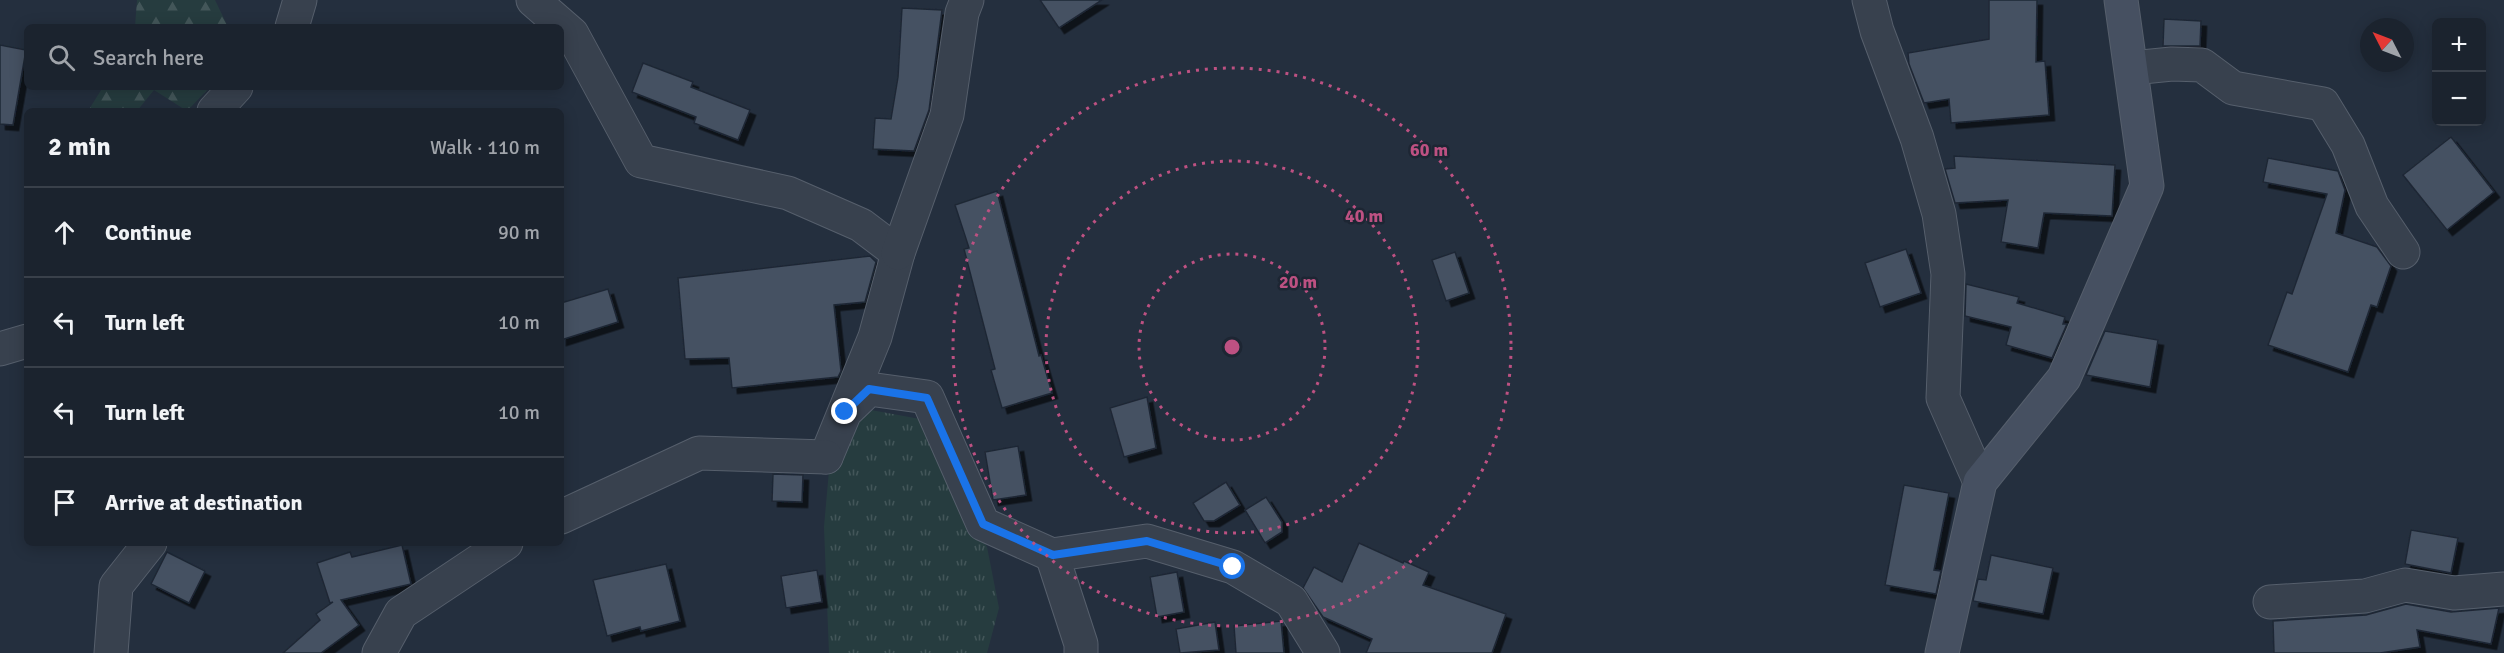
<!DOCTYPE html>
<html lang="en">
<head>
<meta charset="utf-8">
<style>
	body { margin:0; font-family:Signika,sans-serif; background:#282f3a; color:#f1f3f6 }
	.controls { position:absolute; right:18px; top:18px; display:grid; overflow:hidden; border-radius:9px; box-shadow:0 3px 15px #0003 }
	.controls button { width:54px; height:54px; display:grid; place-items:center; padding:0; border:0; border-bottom:2px solid #39404a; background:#1b232e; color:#f1f3f6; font:30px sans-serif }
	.compass { position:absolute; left:2360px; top:18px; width:54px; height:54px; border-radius:50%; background:#1b232e; box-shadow:0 3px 15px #0003; rotate:312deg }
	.stop { position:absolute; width:18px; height:18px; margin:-14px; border:4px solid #1a73e8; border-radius:50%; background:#fff }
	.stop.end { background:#1a73e8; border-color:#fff; box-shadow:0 2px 6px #0008 }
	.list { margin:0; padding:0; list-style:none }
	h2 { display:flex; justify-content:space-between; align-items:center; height:78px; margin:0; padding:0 24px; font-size:26px }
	h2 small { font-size:20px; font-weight:400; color:#a0a4aa }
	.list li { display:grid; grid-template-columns:39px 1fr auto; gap:18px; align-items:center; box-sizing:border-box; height:90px; padding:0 24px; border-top:2px solid #39404a }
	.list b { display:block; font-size:22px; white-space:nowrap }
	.list em { font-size:20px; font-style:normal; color:#a0a4aa }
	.icon { flex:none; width:33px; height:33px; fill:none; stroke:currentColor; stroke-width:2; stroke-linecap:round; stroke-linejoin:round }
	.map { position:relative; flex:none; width:2504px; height:653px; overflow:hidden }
	.search { position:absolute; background:#1b232e; box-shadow:0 3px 15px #0003; left:24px; top:24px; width:540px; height:66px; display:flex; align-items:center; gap:15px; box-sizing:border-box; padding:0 21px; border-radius:9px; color:#a0a4aa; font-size:22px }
	.panel { position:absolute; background:#1b232e; box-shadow:0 3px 15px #0003; left:24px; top:108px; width:540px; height:438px; border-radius:9px }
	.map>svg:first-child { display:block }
	.forest { fill:url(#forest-firs) }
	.park { fill:url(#park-tufts) }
	.building { fill:#455162; stroke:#1f2835; stroke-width:1.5; filter:url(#shadow) }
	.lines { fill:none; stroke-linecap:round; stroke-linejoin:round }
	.street-casing { stroke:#565f6c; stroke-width:35 }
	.secondary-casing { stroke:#565f6c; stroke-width:35 }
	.street { stroke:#38414e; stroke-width:33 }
	.secondary { stroke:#465061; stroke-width:33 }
	.route { stroke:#1a73e8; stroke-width:8 }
	.ring { fill:none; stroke:#bd5182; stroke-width:3; stroke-dasharray:3 6 }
	.centre { fill:#bd5182; stroke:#1d2633; stroke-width:3 }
	.ring-label { font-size:18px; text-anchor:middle; font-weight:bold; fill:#bd5182; stroke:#1d2633; stroke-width:5; stroke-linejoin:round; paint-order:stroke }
</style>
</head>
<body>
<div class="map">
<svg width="2504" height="653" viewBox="0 0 2504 653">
	<defs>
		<pattern id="forest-firs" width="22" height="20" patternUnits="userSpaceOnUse" patternTransform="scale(1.5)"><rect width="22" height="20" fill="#263c3f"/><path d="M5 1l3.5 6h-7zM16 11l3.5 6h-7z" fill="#435659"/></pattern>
		<pattern id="park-tufts" width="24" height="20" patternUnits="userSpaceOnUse" patternTransform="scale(1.5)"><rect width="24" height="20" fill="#263c3f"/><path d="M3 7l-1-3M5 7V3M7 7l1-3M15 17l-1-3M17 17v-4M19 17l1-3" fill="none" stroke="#435659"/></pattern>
		<filter id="shadow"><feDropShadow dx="5.5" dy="5.5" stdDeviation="0" flood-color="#0009"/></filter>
	</defs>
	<rect width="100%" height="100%" fill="#242f3e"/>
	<g class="forest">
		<path d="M137 0H215L228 27H135Z"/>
		<path d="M103 87H210L187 111 154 90 137 111H88Z"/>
	</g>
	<path class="park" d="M860 408 920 419 987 547 999 608 987 653H829L824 527 833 426Z"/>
	<g class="building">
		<path d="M1040 0H1102L1059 28Z"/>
		<path d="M1989 0H2037L2036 62 2045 61 2049 115 1951 123 1949 99 1924 103 1909 64 1908 53 1989 39Z"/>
		<path d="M902 8 942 10 929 110 914 151 873 149 875 118 891 119 898 77Z"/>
		<path d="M2164 19 2201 21 2200 46H2163Z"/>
		<path d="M0 45 26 50 13 125 0 124Z"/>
		<path d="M643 63 693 82 691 87 750 110 738 140 694 123 696 117 632 92Z"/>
		<path d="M2451 137 2494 192 2447 230 2403 175Z"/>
		<path d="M1954 156 2115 165 2112 216 2044 213 2038 248 2001 242 2008 200 1955 203 1945 169 1955 168Z"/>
		<path d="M2268 158 2338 171 2345 190 2336 233 2377 247 2391 266 2377 307 2371 305 2348 372 2268 345 2287 292 2292 294 2327 194 2263 182Z"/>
		<path d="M997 191 1039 356 1041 355 1052 393 1002 408 991 370 995 369 964 249 969 248 955 205Z"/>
		<path d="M1906 249 1921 293 1880 307 1865 263Z"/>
		<path d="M1455 252 1469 293 1446 301 1432 260Z"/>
		<path d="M870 256 876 262 865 302 834 305 841 371 838 377 732 388 729 358 685 359 678 278Z"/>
		<path d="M1966 284 2019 297 2017 303 2065 317 2063 324H2067L2052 358 2006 345 2011 327 1965 316Z"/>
		<path d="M608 289 618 322 561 340V303Z"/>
		<path d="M2105 331 2158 340 2150 387 2086 375Z"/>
		<path d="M1147 397 1156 448 1124 457 1110 408Z"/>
		<path d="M1018 446 1026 495 993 500 985 452Z"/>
		<path d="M773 474 803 475 802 502 772 501Z"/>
		<path d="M1226 482 1240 505 1214 521H1204L1193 503Z"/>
		<path d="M1904 485 1949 493 1934 570 1941 571 1936 594 1885 585Z"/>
		<path d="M1266 497 1282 522V532L1265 543 1245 510Z"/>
		<path d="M2411 530 2458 538 2451 573 2405 564Z"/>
		<path d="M1359 543 1403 563 1404 561 1429 572 1423 585 1506 614 1492 653H1366L1372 639 1323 617 1303 588 1314 567 1342 582Z"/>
		<path d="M402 545 411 584 341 600 359 625 321 653H283L320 620 316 614 333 602 330 603 317 563 350 552 352 557Z"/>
		<path d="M167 552 205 571 189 603 151 584Z"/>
		<path d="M1991 555 2053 568 2043 614 1973 601 1978 579 1986 580Z"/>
		<path d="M666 564 680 621 641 631 640 627 607 636 593 580Z"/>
		<path d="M817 570 822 602 786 608 781 576Z"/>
		<path d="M1177 572 1184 612 1157 617 1150 577Z"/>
		<path d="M2406 604 2451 612 2499 608 2491 644 2417 630 2420 647 2380 653H2274L2273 621 2366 615Z"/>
		<path d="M1281 621 1284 653H1236L1234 626Z"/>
		<path d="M1215 622 1219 650 1180 653 1176 629Z"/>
	</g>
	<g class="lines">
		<defs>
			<g id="street">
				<path d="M533 0 572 34 641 161 788 193 861 225 898 253 875 337 826 457 845 412 869 389 927 397 983 524 1052 555 1147 541 1233 567 1291 601 1323 653"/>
				<path d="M1869 0 1877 31 1917 138 1939 214 1948 274 1943 398 1980 482"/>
				<path d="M292 27 300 0"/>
				<path d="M2132 68 2172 64 2202 65 2233 88 2323 104 2348 145 2372 206 2403 252"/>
				<path d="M214 111 236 87"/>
				<path d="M898 253 947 115 962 13 967 0"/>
				<path d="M0 349 27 341"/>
				<path d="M561 517 699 453 826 457"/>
				<path d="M1052 555 1081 644V653"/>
				<path d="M2270 602 2365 596 2405 585 2454 593 2504 589"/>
				<path d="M111 653 116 586 150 543"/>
				<path d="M379 653 401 613 506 543"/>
			</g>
			<path id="secondary" d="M1942 653 1980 482 2064 378 2147 186 2121 0"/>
		</defs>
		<use href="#street" class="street-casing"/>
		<use href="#secondary" class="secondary-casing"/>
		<use href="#street" class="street"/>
		<use href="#secondary" class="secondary"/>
	</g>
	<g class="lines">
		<path class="route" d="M845 412 869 389 927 398 983 524 1053 555 1147 541 1233 567"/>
	</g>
	<g class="ring">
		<circle cx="1232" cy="347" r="93"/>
		<circle cx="1232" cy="347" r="186"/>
		<circle cx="1232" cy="347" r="279"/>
	</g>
	<circle cx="1232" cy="347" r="9" class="centre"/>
	<g class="ring-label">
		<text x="1429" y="156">60 m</text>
		<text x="1364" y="222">40 m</text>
		<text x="1298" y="288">20 m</text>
	</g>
</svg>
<div class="controls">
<button>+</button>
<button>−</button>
</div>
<svg class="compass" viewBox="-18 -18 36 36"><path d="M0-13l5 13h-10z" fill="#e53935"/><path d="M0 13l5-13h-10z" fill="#a0a4aa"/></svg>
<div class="stop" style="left:1233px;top:567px"></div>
<div class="stop end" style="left:845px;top:412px"></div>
<div class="search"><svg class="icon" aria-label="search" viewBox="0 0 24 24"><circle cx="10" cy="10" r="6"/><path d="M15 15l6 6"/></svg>Search here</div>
<section class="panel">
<h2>2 min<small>Walk · 110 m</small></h2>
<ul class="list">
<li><svg class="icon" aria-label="ahead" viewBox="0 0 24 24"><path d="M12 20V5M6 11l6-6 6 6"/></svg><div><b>Continue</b></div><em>90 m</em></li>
<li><svg class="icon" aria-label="left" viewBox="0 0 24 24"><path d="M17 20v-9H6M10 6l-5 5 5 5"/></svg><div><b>Turn left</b></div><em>10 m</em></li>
<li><svg class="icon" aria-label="left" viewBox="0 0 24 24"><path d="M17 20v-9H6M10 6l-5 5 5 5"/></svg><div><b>Turn left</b></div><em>10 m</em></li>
<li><svg class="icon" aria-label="arrive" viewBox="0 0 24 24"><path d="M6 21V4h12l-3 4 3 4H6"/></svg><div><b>Arrive at destination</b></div></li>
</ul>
</section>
</div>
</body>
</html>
